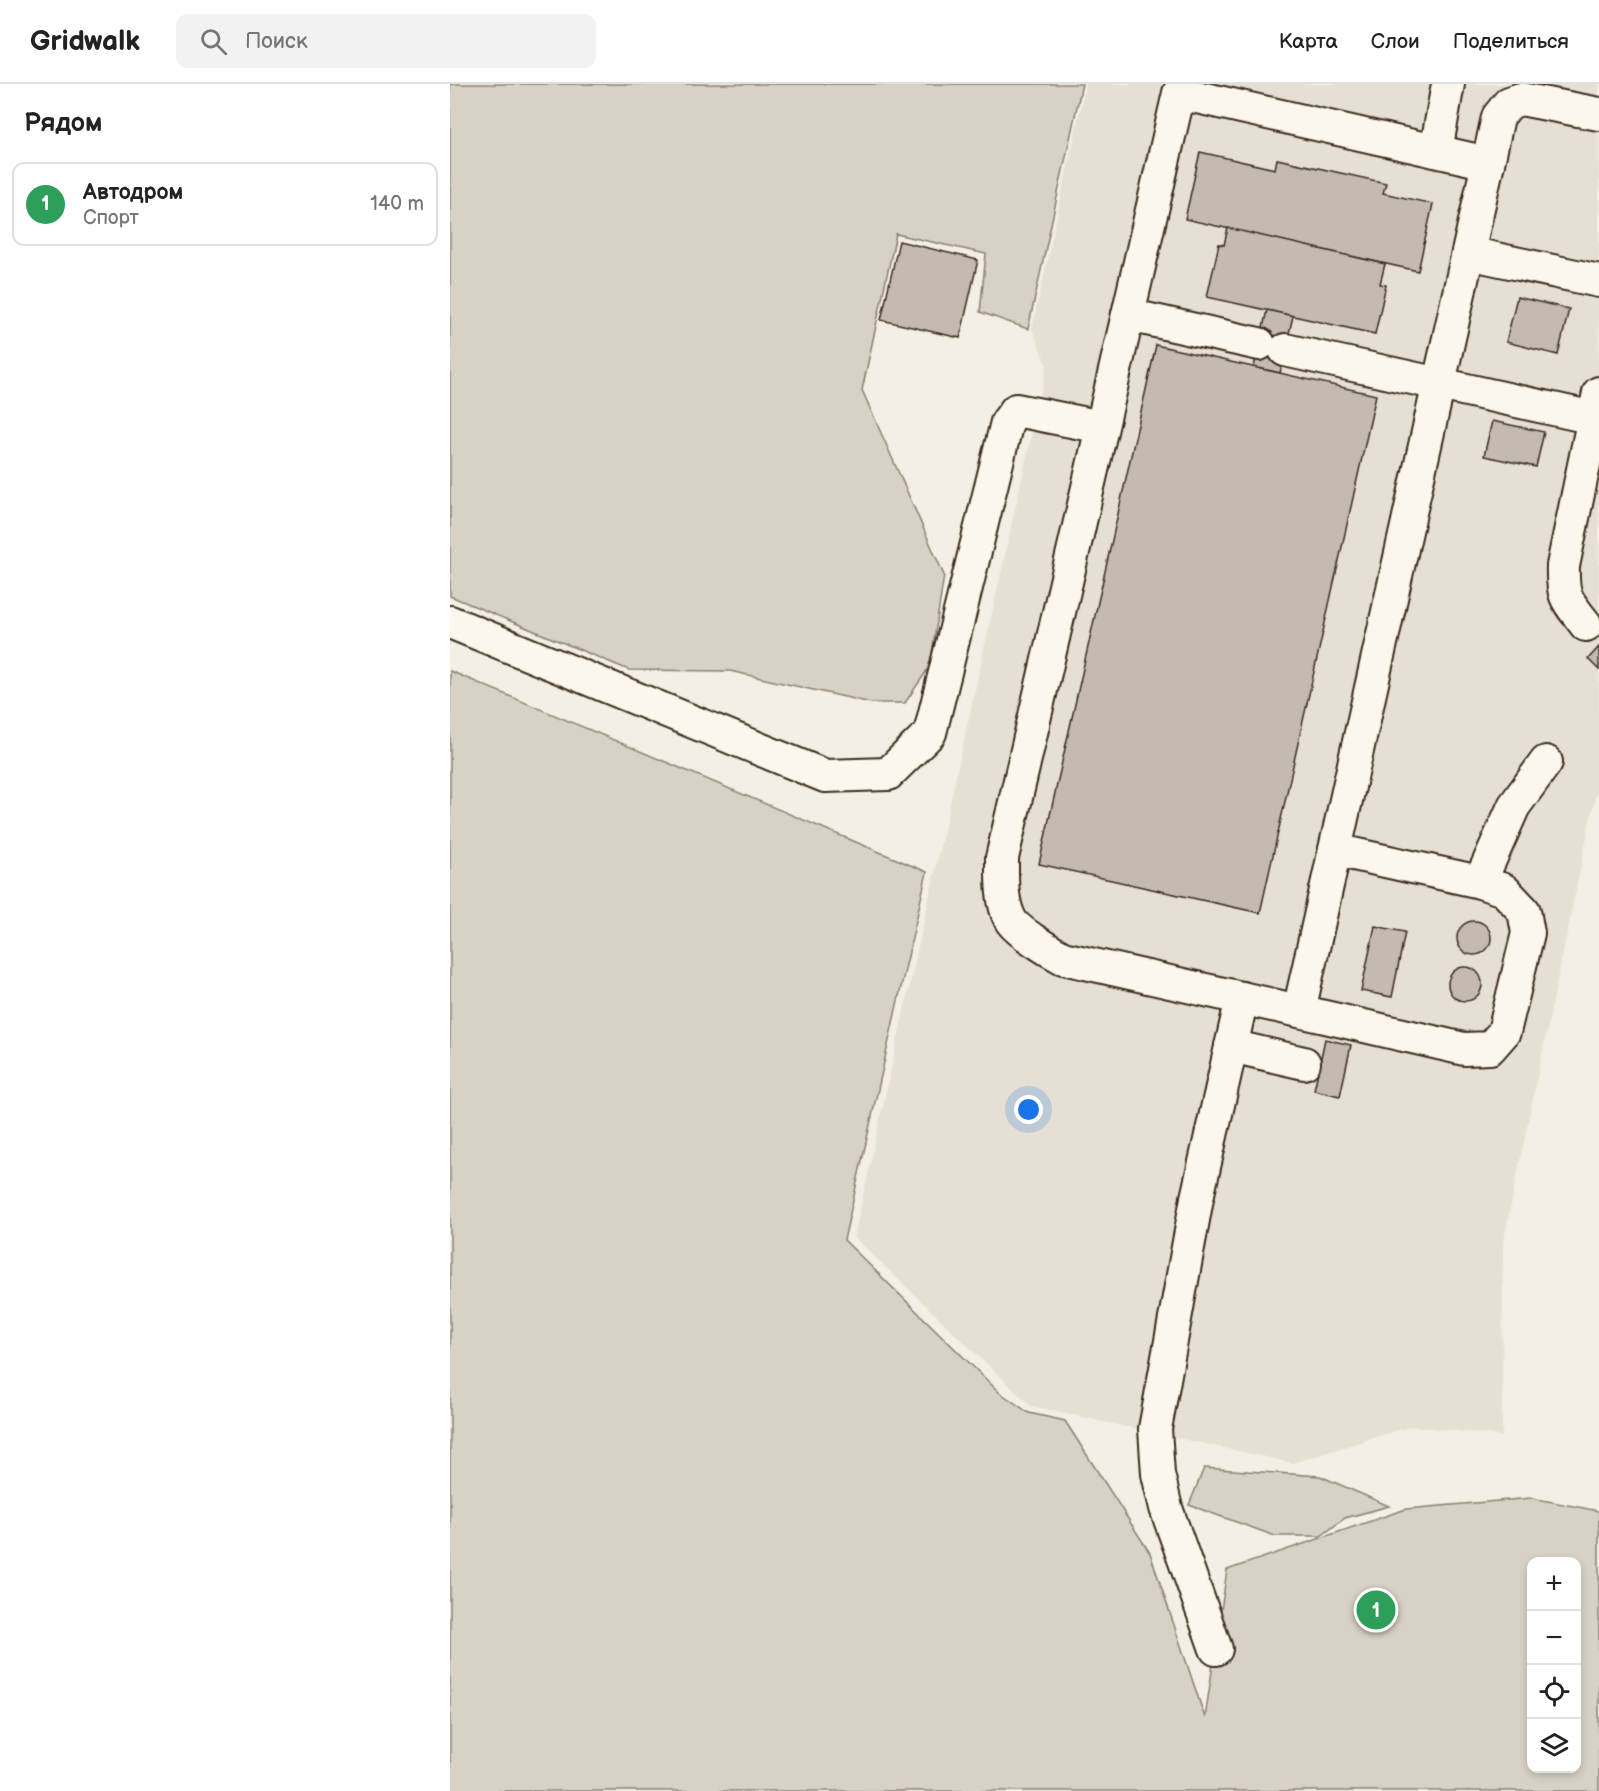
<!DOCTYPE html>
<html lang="ru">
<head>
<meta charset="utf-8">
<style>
	body { margin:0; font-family:"Balsamiq Sans",sans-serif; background:#f2f2f2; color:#222 }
	.controls { position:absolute; right:18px; bottom:18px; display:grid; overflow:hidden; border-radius:12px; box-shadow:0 3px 9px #0003 }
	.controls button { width:54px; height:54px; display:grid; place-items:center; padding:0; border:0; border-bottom:2px solid #e0e0e0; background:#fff; color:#222; font:30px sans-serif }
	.you { position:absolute; left:579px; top:1026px; width:21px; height:21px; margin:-15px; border:4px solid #fff; border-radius:50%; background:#1a73e8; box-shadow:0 0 0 9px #1a73e833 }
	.badge { display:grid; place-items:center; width:39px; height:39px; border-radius:50%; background:#1f6fb2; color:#fff; font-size:20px; font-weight:700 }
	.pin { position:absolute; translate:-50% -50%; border:3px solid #fff; box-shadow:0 2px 6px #0006 }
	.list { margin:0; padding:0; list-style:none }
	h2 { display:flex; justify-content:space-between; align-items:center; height:78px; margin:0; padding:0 24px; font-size:26px }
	h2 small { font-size:20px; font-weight:400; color:#767676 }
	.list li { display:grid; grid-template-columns:39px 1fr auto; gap:18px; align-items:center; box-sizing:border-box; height:84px; margin:0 12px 12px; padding:0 12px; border:2px solid #e0e0e0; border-radius:12px }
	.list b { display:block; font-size:22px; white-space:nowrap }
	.list p { margin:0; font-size:20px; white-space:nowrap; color:#767676 }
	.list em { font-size:20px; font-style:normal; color:#767676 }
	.icon { flex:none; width:33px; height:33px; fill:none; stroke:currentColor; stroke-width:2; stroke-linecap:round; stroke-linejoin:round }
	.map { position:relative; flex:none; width:1149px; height:1707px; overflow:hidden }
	header { display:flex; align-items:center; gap:36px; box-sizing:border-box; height:84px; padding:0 30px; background:#fff; border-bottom:2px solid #e0e0e0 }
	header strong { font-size:28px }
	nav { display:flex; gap:33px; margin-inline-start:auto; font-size:21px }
	.search { width:420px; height:54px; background:#f2f2f2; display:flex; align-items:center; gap:15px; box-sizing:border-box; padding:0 21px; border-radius:12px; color:#767676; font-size:22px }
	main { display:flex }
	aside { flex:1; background:#fff }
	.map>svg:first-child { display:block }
	.built { fill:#e5dfd4 }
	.green { fill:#d8d1c6; stroke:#8a7e72; stroke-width:1.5; fill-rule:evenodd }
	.building { fill:#c3bbb0; stroke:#3b2a1e; stroke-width:1.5 }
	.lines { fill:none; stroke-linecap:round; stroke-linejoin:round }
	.minor-casing { stroke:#3b2a1e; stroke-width:36 }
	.minor { stroke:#fbf7ec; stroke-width:32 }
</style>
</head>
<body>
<header>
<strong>Gridwalk</strong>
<div class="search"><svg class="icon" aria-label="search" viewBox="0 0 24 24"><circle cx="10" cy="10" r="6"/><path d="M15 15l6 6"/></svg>Поиск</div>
<nav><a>Карта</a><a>Слои</a><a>Поделиться</a></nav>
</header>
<main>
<aside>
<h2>Рядом<small></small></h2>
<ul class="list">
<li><span class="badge" style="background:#2e9e5b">1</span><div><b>Автодром</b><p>Спорт</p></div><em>140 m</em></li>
</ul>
</aside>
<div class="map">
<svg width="1149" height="1707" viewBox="0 0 1149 1707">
	<rect width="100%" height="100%" fill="#f3efe4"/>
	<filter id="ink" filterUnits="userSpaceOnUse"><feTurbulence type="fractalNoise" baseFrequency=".0167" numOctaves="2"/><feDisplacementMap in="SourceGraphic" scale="12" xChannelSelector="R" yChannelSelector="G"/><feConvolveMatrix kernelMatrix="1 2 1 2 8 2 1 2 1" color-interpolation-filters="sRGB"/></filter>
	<g filter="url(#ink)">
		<path class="built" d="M636 0H1149V694L1053 1159 1052 1352 961 1342 843 1379 581 1322 404 1153 597 281 582 245Z"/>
		<g class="green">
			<path d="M0 0H632L578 245 530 228 536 170 446 150 412 306 494 491 480 582 455 619H421L280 587 179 586 0 512Z"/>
			<path d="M0 587 477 788 394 1156 549 1308 579 1329 615 1337 700 1469 755 1634 777 1486 956 1425 1082 1414 1149 1427V1707H0ZM1082 1478H1126V1684H1082Z"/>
			<path d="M754 1384 870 1392 939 1422 895 1434 871 1452H825L739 1421Z"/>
		</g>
		<g class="building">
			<path d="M750 68 825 85 827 75 936 99 933 109 983 120 968 187 735 135Z"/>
			<path d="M778 144 935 180 930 200 936 201 925 250 757 213 769 160 774 161Z"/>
			<path d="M449 157 528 176 510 254 431 236Z"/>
			<path d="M1067 213 1119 225 1108 271 1056 258Z"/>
			<path d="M817 226 843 232 830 289 804 283Z"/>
			<path d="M706 261 926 311 810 829 589 780Z"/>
			<path d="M1042 337 1094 348 1086 383 1034 372Z"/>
			<path d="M1149 563V586L1138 575Z"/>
			<circle cx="1024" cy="854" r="17"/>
			<path d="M925 842 955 848 942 913 911 907Z"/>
			<circle cx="1015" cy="900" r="17"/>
			<path d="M875 955 901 961 890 1012 864 1006Z"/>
		</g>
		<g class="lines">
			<defs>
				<g id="minor">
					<path d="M986 67 998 0"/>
					<path d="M1038 79 1048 33 1059 19 1071 15 1149 30"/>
					<path d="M1018 169 1149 197"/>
					<path d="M678 231 809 260"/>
					<path d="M835 266 1144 334"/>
					<path d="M0 538 375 692 438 690 480 649 557 338 566 326 652 343 552 774C552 794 551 817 560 835 566 847 600 867 613 874L849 927 1038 79 729 9 652 343"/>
					<path d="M1136 541C1117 516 1112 515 1113 482L1149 309"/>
					<path d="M1030 798 1064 722 1096 678"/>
					<path d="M849 927 1014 965 1040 964 1054 948 1078 849 1074 827 1054 806 1030 798 885 766"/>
					<path d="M781 962 854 979"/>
					<path d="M766 1565 716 1424 708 1390 705 1345 747 1114 792 914"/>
				</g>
			</defs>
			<use href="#minor" class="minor-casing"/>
			<use href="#minor" class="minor"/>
		</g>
	</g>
</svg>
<div class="controls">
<button>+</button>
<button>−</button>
<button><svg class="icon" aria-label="locate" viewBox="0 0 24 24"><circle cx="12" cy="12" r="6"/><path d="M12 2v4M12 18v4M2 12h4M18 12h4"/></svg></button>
<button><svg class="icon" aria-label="layers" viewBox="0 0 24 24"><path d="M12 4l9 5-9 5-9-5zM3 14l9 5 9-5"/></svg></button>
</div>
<div class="you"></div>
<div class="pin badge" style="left:926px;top:1526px;background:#2e9e5b">1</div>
</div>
</main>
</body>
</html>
